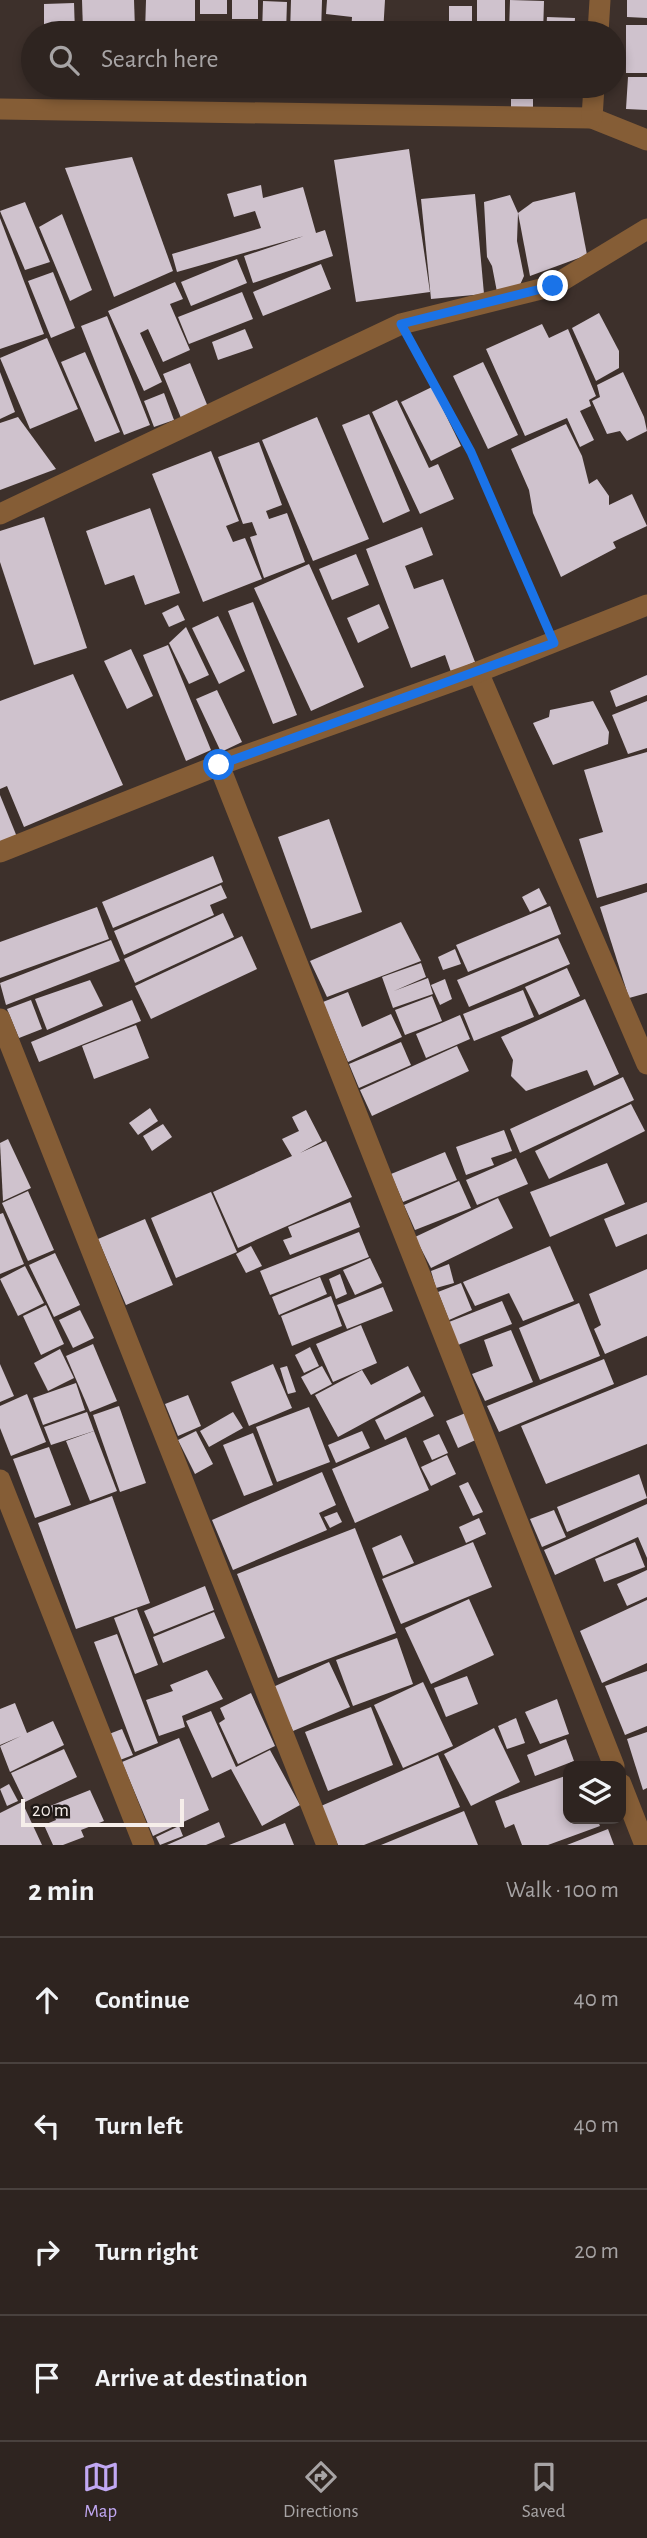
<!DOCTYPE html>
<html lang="en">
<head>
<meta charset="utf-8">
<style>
	body { margin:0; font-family:"Alegreya Sans",sans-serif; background:#362c29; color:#f1f3f6 }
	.controls { position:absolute; right:21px; bottom:21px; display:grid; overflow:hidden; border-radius:14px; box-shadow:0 4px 10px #0003 }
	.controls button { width:63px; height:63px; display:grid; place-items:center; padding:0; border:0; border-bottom:2px solid #49413e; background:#2e2420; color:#f1f3f6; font:35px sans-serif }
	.scale { position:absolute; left:21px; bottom:18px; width:163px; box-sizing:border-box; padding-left:7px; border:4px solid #f6eeea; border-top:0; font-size:19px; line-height:24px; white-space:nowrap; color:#f6eeea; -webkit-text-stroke:5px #201a17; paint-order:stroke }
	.stop { position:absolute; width:21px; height:21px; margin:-16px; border:5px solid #1a73e8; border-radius:50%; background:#fff }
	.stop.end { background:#1a73e8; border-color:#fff; box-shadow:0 2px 7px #0008 }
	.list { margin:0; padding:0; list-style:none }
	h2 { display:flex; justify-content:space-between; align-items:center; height:91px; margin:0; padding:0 28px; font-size:30px }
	h2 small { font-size:23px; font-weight:400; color:#a7a4a5 }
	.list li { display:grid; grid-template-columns:46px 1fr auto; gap:21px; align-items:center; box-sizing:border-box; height:126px; padding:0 28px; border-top:2px solid #49413e }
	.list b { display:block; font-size:26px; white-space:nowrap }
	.list em { font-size:23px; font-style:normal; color:#a7a4a5 }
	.icon { flex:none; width:38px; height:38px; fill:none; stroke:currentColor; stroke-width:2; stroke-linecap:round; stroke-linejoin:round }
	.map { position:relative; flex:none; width:647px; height:1845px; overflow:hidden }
	.search { position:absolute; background:#2e2420; box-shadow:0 4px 10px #0003; left:21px; right:21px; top:21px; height:77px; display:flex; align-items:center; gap:18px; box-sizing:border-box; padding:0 24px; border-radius:38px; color:#a7a4a5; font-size:26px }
	.sheet { height:595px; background:#2e2420 }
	nav { display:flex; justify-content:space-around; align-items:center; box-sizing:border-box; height:98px; border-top:2px solid #49413e; background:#2e2420; font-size:19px; color:#a7a4a5 }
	nav a { display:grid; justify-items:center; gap:4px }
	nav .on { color:#c1a8f3 }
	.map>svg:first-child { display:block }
	.building { fill:#cfc2cd }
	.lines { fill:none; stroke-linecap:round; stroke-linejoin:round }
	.path { stroke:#7e726e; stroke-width:4.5; stroke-dasharray:5 3.5; stroke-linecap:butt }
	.street { stroke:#855d36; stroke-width:21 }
	.route { stroke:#1a73e8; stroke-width:9 }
</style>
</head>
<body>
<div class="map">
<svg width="647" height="1845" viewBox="0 0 647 1845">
	<rect width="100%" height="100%" fill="#3d302b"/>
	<g class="building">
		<path d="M82 0H134L135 29 83 30Z"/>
		<path d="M146 0H195V33H145Z"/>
		<rect x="200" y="0" width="27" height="14"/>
		<rect x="232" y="0" width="26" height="19"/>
		<path d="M291 0H322L321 33H290Z"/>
		<path d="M327 0H385L383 33H351L352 17 326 14Z"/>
		<rect x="477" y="0" width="28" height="33"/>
		<path d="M510 0 544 1 543 33H509Z"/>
		<path d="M627 0H647V18L627 17Z"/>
		<path d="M263 1 287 2 286 33H262Z"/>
		<path d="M74 3 75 33H44V4Z"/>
		<rect x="449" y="6" width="23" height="27"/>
		<path d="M547 17 575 18 574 33H546Z"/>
		<path d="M202 24H224V33H201Z"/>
		<rect x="626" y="25" width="21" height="48"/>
		<path d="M228 27 257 28V33H228Z"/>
		<path d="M628 77H647V110L626 109Z"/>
		<rect x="45" y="86" width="31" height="4"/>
		<path d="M80 86H143V89L80 90Z"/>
		<path d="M144 86H194L193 96 144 95Z"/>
		<path d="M198 86H221V91L198 89Z"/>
		<path d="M226 86H256L255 96 226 95Z"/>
		<path d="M260 86H285L284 98 260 97Z"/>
		<path d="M289 86H320V96L289 95Z"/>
		<rect x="449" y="86" width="29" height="12"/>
		<rect x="491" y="86" width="35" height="12"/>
		<path d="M544 86H573L572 94 544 93Z"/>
		<rect x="511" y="99" width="22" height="11"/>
		<path d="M409 149 430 292 356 302 334 160Z"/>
		<path d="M132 157 173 271 114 297 65 168Z"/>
		<path d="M261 185 263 198 303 187 316 233 325 230 333 256 253 283 244 256 304 236 177 272 172 254 261 228 255 211 234 217 227 194Z"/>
		<path d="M575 192 587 255 530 276 518 213 533 202Z"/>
		<path d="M475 194 484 294 431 299 421 199Z"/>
		<path d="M510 195 518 213 517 241 524 276 519 287 497 292 492 266 487 257 484 202Z"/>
		<path d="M25 202 50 262 25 270 0 211Z"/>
		<path d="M62 214 92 290 70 301 39 227Z"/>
		<path d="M0 218 44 334 0 349Z"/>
		<path d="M237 259 247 283 191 306 181 282Z"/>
		<path d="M321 264 331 289 263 316 253 292Z"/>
		<path d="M53 272 75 328 51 338 28 281Z"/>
		<path d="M175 282 183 299 170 304 190 350 163 362 148 329 140 333 162 382 144 391 108 311Z"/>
		<path d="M242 292 253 319 189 344 178 317Z"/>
		<path d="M599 313 619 351V368L596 381 572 328Z"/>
		<path d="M107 316 150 425 124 435 81 326Z"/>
		<path d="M542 324 549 338 568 329 596 396 589 400 591 406 580 411 594 440 580 447 567 418 525 436 486 349Z"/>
		<path d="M245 329 253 348 218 360 212 342Z"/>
		<path d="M47 338 78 409 30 429 0 358Z"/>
		<path d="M85 352 120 432 95 442 61 362Z"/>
		<path d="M483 362 518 435 488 449 453 376Z"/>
		<path d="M190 363 208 407 181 418 163 374Z"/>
		<path d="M0 372 15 412 0 419Z"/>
		<path d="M623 372 644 417 647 431 627 441 620 431 607 434 592 401 600 397 597 385Z"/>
		<path d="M432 387 461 446 431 461 401 402Z"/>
		<path d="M164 393 174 420 154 427 144 401Z"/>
		<path d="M397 400 429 468 438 464 454 499 420 514 372 412Z"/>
		<path d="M369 414 410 511 383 523 342 425Z"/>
		<path d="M18 417 56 469 0 490V423Z"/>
		<path d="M317 417 369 539 313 561 262 440Z"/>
		<path d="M566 424 582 456 589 484 597 479 609 496V505L632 494 647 526 613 542 616 548 561 577 533 513 529 490 511 449Z"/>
		<path d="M259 442 282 505 266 511 269 519 287 513 305 562 264 578 250 537 257 535 252 522 243 524 218 457Z"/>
		<path d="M211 451 239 521 226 526 233 542 245 538 262 579 203 602 152 474Z"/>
		<path d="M150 508 180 593 145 605 134 575 105 585 86 531Z"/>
		<path d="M44 517 87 648 34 665 0 562V531Z"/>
		<path d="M422 527 433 555 405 566 414 589 443 579 475 662 451 672 445 655 411 668 366 549Z"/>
		<path d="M356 554 369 585 332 600 319 569Z"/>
		<path d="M309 564 364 687 311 711 254 588Z"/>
		<path d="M253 602 297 715 273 724 228 611Z"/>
		<path d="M379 604 389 628 358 643 347 618Z"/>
		<path d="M178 605 185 620 169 627 162 613Z"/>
		<path d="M218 616 245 671 219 684 192 628Z"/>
		<path d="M186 627 209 675 189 684 169 643Z"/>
		<path d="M168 645 211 750 186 761 143 655Z"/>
		<path d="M131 649 153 696 127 709 104 661Z"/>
		<path d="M73 674 123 785 24 827 7 786 0 789V701Z"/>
		<path d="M647 675V695L616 707 610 691Z"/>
		<path d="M217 690 242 742 221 752 196 699Z"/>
		<path d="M593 701 609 732 608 744 553 765 533 723 549 717 550 710Z"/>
		<path d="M647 701V748L628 754 612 715Z"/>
		<path d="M647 752V883L597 898 579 839 603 832 584 770Z"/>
		<path d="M0 795 17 837 0 844Z"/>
		<path d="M329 819 362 912 311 929 278 837Z"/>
		<path d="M213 856 223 882 113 928 102 902Z"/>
		<path d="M221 885 227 898 210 905 214 915 124 955 114 931Z"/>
		<path d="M539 888 547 904 530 912 522 897Z"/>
		<path d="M647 892V993L629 998 600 907Z"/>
		<path d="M550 906 561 934 468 972 456 945Z"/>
		<path d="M97 907 109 939 0 978V942Z"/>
		<path d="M223 913 234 937 135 983 124 959Z"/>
		<path d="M401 922 421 961 327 997 310 961Z"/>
		<path d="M242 936 257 969 151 1019 135 986Z"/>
		<path d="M558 938 570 964 469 1007 457 980Z"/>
		<path d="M111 940 120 961 6 1005 0 983Z"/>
		<path d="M455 949 461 964 443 970 438 957Z"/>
		<path d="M421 963 426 977 394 991 428 978 433 994 393 1008 382 977Z"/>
		<path d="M567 968 580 996 539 1015 525 987Z"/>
		<path d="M445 979 452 999 440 1005 431 985Z"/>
		<path d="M90 980 103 1006 47 1030 35 999Z"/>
		<path d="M523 990 534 1017 474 1041 463 1014Z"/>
		<path d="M348 992 362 1027 391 1014 402 1037 348 1062 323 1002Z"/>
		<path d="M432 996 442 1021 405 1035 395 1010Z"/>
		<path d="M585 999 619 1074 594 1086 587 1070 526 1091 511 1076 513 1060 501 1037Z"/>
		<path d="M31 1000 42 1029 19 1038 7 1009Z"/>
		<path d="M132 1000 141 1021 39 1062 31 1042Z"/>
		<path d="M460 1015 470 1039 426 1058 416 1034Z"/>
		<path d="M136 1025 149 1058 94 1079 82 1046Z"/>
		<path d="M401 1042 411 1065 359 1088 349 1064Z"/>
		<path d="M457 1046 469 1071 372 1116 360 1090Z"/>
		<path d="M623 1077 634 1100 520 1153 510 1129Z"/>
		<path d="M631 1104 645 1131 549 1179 535 1151Z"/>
		<path d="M150 1108 158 1121 138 1135 129 1123Z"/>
		<path d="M306 1110 322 1141 300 1153 326 1141 352 1197 238 1248 213 1192 292 1156 282 1139 299 1131 292 1117Z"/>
		<path d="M163 1124 172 1137 152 1151 143 1136Z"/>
		<path d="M504 1130 512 1151 491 1158 494 1165 466 1175 456 1147Z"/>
		<path d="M8 1139 31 1188 3 1201 0 1143Z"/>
		<path d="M445 1152 457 1180 403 1202 391 1174Z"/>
		<path d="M516 1158 528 1184 477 1205 466 1180Z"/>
		<path d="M607 1163 625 1204 550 1237 530 1192Z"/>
		<path d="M459 1181 471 1208 415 1230 404 1205Z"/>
		<path d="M28 1191 54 1250 28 1261 2 1203Z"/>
		<path d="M211 1192 237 1252 176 1278 151 1218Z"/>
		<path d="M498 1198 513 1228 431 1268 415 1237Z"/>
		<path d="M350 1202 360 1227 290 1255 283 1240 292 1237 288 1227Z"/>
		<path d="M647 1202V1234L616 1247 604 1219Z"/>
		<path d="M3 1213 24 1264 0 1274V1214Z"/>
		<path d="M145 1219 173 1285 126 1305 98 1239Z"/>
		<path d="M359 1232 369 1257 270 1295 260 1271Z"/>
		<path d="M251 1246 262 1266 246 1273 236 1254Z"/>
		<path d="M550 1246 574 1301 523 1321 509 1293 475 1306 463 1282Z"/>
		<path d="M55 1253 80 1305 54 1317 29 1265Z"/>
		<path d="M370 1258 382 1283 355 1295 343 1270Z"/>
		<path d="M449 1264 454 1283 436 1288 431 1271Z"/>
		<path d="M25 1266 44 1303 18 1316 0 1279Z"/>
		<path d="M647 1269V1336L605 1354 594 1329 601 1325 589 1294Z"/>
		<path d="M340 1274 347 1294 336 1299 329 1279Z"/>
		<path d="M320 1277 327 1294 279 1315 272 1297Z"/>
		<path d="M461 1283 472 1310 449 1320 438 1292Z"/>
		<path d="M383 1287 393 1311 347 1329 337 1305Z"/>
		<path d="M331 1296 342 1326 292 1346 281 1316Z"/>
		<path d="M502 1301 512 1324 458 1345 449 1322Z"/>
		<path d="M579 1303 600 1356 540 1380 519 1328Z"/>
		<path d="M46 1305 64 1344 41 1355 23 1316Z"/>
		<path d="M80 1310 94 1338 73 1348 59 1320Z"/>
		<path d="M361 1325 377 1363 333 1382 316 1344Z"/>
		<path d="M511 1330 533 1382 485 1401 472 1374 493 1366 484 1340Z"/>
		<path d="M93 1344 117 1401 90 1412 66 1356Z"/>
		<path d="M310 1347 319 1366 304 1373 295 1355Z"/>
		<path d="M60 1349 74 1378 48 1391 34 1363Z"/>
		<path d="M604 1359 614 1384 499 1432 487 1406Z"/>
		<path d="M0 1364 14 1396 0 1402Z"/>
		<path d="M273 1364 292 1408 249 1426 231 1382Z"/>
		<path d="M287 1366 296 1392 288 1394 280 1368Z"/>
		<path d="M322 1366 332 1384 311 1395 301 1377Z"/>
		<path d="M408 1366 421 1392 338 1437 315 1395 362 1370 371 1385Z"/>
		<path d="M647 1375V1444L546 1484 521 1426Z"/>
		<path d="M76 1383 85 1410 43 1425 33 1398Z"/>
		<path d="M27 1394 46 1442 11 1456 0 1428V1406Z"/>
		<path d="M188 1395 201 1426 178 1436 165 1404Z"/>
		<path d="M424 1396 434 1416 385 1440 375 1420Z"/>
		<path d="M119 1406 146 1483 120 1492 93 1415Z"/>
		<path d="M309 1407 330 1462 277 1482 256 1427Z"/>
		<path d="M87 1412 94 1431 51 1445 44 1427Z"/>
		<path d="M233 1412 243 1428 209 1447 200 1431Z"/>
		<path d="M468 1412 480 1438 458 1448 446 1421Z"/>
		<path d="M94 1431 117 1491 90 1501 66 1441Z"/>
		<path d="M196 1431 213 1464 195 1474 178 1440Z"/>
		<path d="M362 1431 370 1448 336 1463 328 1445Z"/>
		<path d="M253 1433 273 1485 244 1496 223 1445Z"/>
		<path d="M439 1434 448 1453 432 1460 423 1441Z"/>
		<path d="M406 1437 429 1490 355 1523 332 1469Z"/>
		<path d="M49 1447 71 1505 35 1518 13 1459Z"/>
		<path d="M447 1455 456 1474 431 1486 421 1467Z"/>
		<path d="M322 1472 336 1505 319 1513 327 1530 233 1570 212 1520Z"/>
		<path d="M639 1474 647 1498 567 1532 557 1507Z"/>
		<path d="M468 1482 483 1512 473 1516 459 1486Z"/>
		<path d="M112 1496 150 1603 76 1629 38 1523Z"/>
		<path d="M647 1504V1558L638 1537 555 1575 544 1550Z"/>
		<path d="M554 1510 566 1537 542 1547 530 1519Z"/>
		<path d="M337 1512 342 1522 330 1528 324 1517Z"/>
		<path d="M479 1518 486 1534 466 1543 459 1527Z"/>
		<path d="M355 1528 396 1633 278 1678 237 1574Z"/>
		<path d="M401 1535 414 1563 383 1576 372 1548Z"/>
		<path d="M473 1542 492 1587 401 1624 382 1579Z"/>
		<path d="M635 1542 645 1567 604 1582 595 1559Z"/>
		<path d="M647 1570V1597L627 1606 617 1584Z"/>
		<path d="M205 1586 214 1610 154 1634 144 1611Z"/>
		<path d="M469 1599 494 1655 431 1684 405 1628Z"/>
		<path d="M647 1600V1663L602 1683 580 1631Z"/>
		<path d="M137 1609 158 1665 135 1674 114 1618Z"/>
		<path d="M214 1612 225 1638 163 1663 153 1637Z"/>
		<path d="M117 1634 158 1743 135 1752 94 1642Z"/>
		<path d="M397 1638 413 1684 353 1706 336 1660Z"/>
		<path d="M329 1662 350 1707 293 1731 273 1687Z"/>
		<path d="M207 1670 223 1699 182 1716 185 1727 159 1736 146 1700 173 1691 170 1685Z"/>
		<path d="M647 1671V1726L625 1735 605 1686Z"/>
		<path d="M467 1676 478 1704 446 1717 434 1688Z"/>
		<path d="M423 1682 453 1746 403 1768 374 1705Z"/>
		<path d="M251 1693 275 1746 238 1764 219 1723 225 1719 220 1708Z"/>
		<path d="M557 1699 569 1734 540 1744 525 1712Z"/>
		<path d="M15 1703 27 1733 53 1721 64 1745 10 1772 0 1746 21 1736 0 1745V1709Z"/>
		<path d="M371 1707 393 1765 328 1791 305 1732Z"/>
		<path d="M211 1711 236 1767 270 1750 300 1805 262 1826 231 1769 212 1778 186 1721Z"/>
		<path d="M516 1718 525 1743 507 1749 498 1726Z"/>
		<path d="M494 1728 520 1782 471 1806 444 1754Z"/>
		<path d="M122 1729 133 1755 120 1760 109 1734Z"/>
		<path d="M647 1732V1788L643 1790 627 1739Z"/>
		<path d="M179 1738 209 1810 153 1836 122 1762Z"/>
		<path d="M566 1739 574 1761 535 1776 527 1755Z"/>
		<path d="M64 1749 77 1777 25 1802 11 1773Z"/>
		<path d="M438 1755 460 1807 364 1845H338L321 1806Z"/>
		<path d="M568 1775V1819H597L600 1826 548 1845H522L514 1824 505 1828 495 1801Z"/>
		<path d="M9 1784 18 1801 7 1806 0 1789Z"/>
		<path d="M90 1790 104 1821 81 1830 84 1837 63 1845H53L44 1825 56 1820 50 1806Z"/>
		<path d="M22 1802 42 1845H0V1813Z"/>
		<path d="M464 1811 478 1845H381Z"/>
		<path d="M219 1822 225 1837 206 1845H167Z"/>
		<path d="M285 1823 294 1845H229Z"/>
		<path d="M179 1826 183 1836 160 1845 156 1837Z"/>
		<path d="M608 1829 614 1845H567Z"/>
	</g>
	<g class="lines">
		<path class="path" d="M420 359 471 452 538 607"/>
		<g class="street">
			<path d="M598 33 600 0"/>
			<path d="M0 109 592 118 647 140"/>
			<path d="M592 118 594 86"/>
			<path d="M0 514 401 324 553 286 647 229"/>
			<path d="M478 672 647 1064"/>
			<path d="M219 765 614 1766"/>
			<path d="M0 852 219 765 478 672 647 605"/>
			<path d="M0 1019 327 1845"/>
			<path d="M0 1480 144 1845"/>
			<path d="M621 1784 645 1845"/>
		</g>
	</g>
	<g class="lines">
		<path class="route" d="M219 765 554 643 471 452 401 324 553 286"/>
	</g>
</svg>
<div class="controls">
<button><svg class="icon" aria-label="layers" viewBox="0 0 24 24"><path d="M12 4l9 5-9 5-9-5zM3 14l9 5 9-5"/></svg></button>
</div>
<div class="scale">20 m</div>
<div class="stop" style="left:219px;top:765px"></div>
<div class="stop end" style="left:553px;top:286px"></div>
<div class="search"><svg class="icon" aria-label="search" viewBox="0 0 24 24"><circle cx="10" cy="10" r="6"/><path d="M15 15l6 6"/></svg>Search here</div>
</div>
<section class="sheet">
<h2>2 min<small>Walk · 100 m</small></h2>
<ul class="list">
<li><svg class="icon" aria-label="ahead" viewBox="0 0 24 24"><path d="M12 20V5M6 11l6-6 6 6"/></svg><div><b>Continue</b></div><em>40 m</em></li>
<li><svg class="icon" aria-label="left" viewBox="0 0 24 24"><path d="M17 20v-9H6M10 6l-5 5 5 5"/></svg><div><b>Turn left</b></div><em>40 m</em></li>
<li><svg class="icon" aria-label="right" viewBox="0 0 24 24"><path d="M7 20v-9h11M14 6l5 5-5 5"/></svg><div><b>Turn right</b></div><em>20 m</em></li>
<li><svg class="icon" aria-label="arrive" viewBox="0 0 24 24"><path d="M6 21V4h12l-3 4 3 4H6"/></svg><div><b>Arrive at destination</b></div></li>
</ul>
</section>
<nav>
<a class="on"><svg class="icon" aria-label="map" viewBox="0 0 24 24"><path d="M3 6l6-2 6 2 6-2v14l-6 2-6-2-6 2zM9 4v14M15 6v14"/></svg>Map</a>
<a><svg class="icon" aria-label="directions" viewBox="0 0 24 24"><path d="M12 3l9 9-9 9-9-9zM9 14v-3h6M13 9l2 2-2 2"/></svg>Directions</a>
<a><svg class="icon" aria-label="saved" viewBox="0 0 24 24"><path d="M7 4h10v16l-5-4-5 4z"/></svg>Saved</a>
</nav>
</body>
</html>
